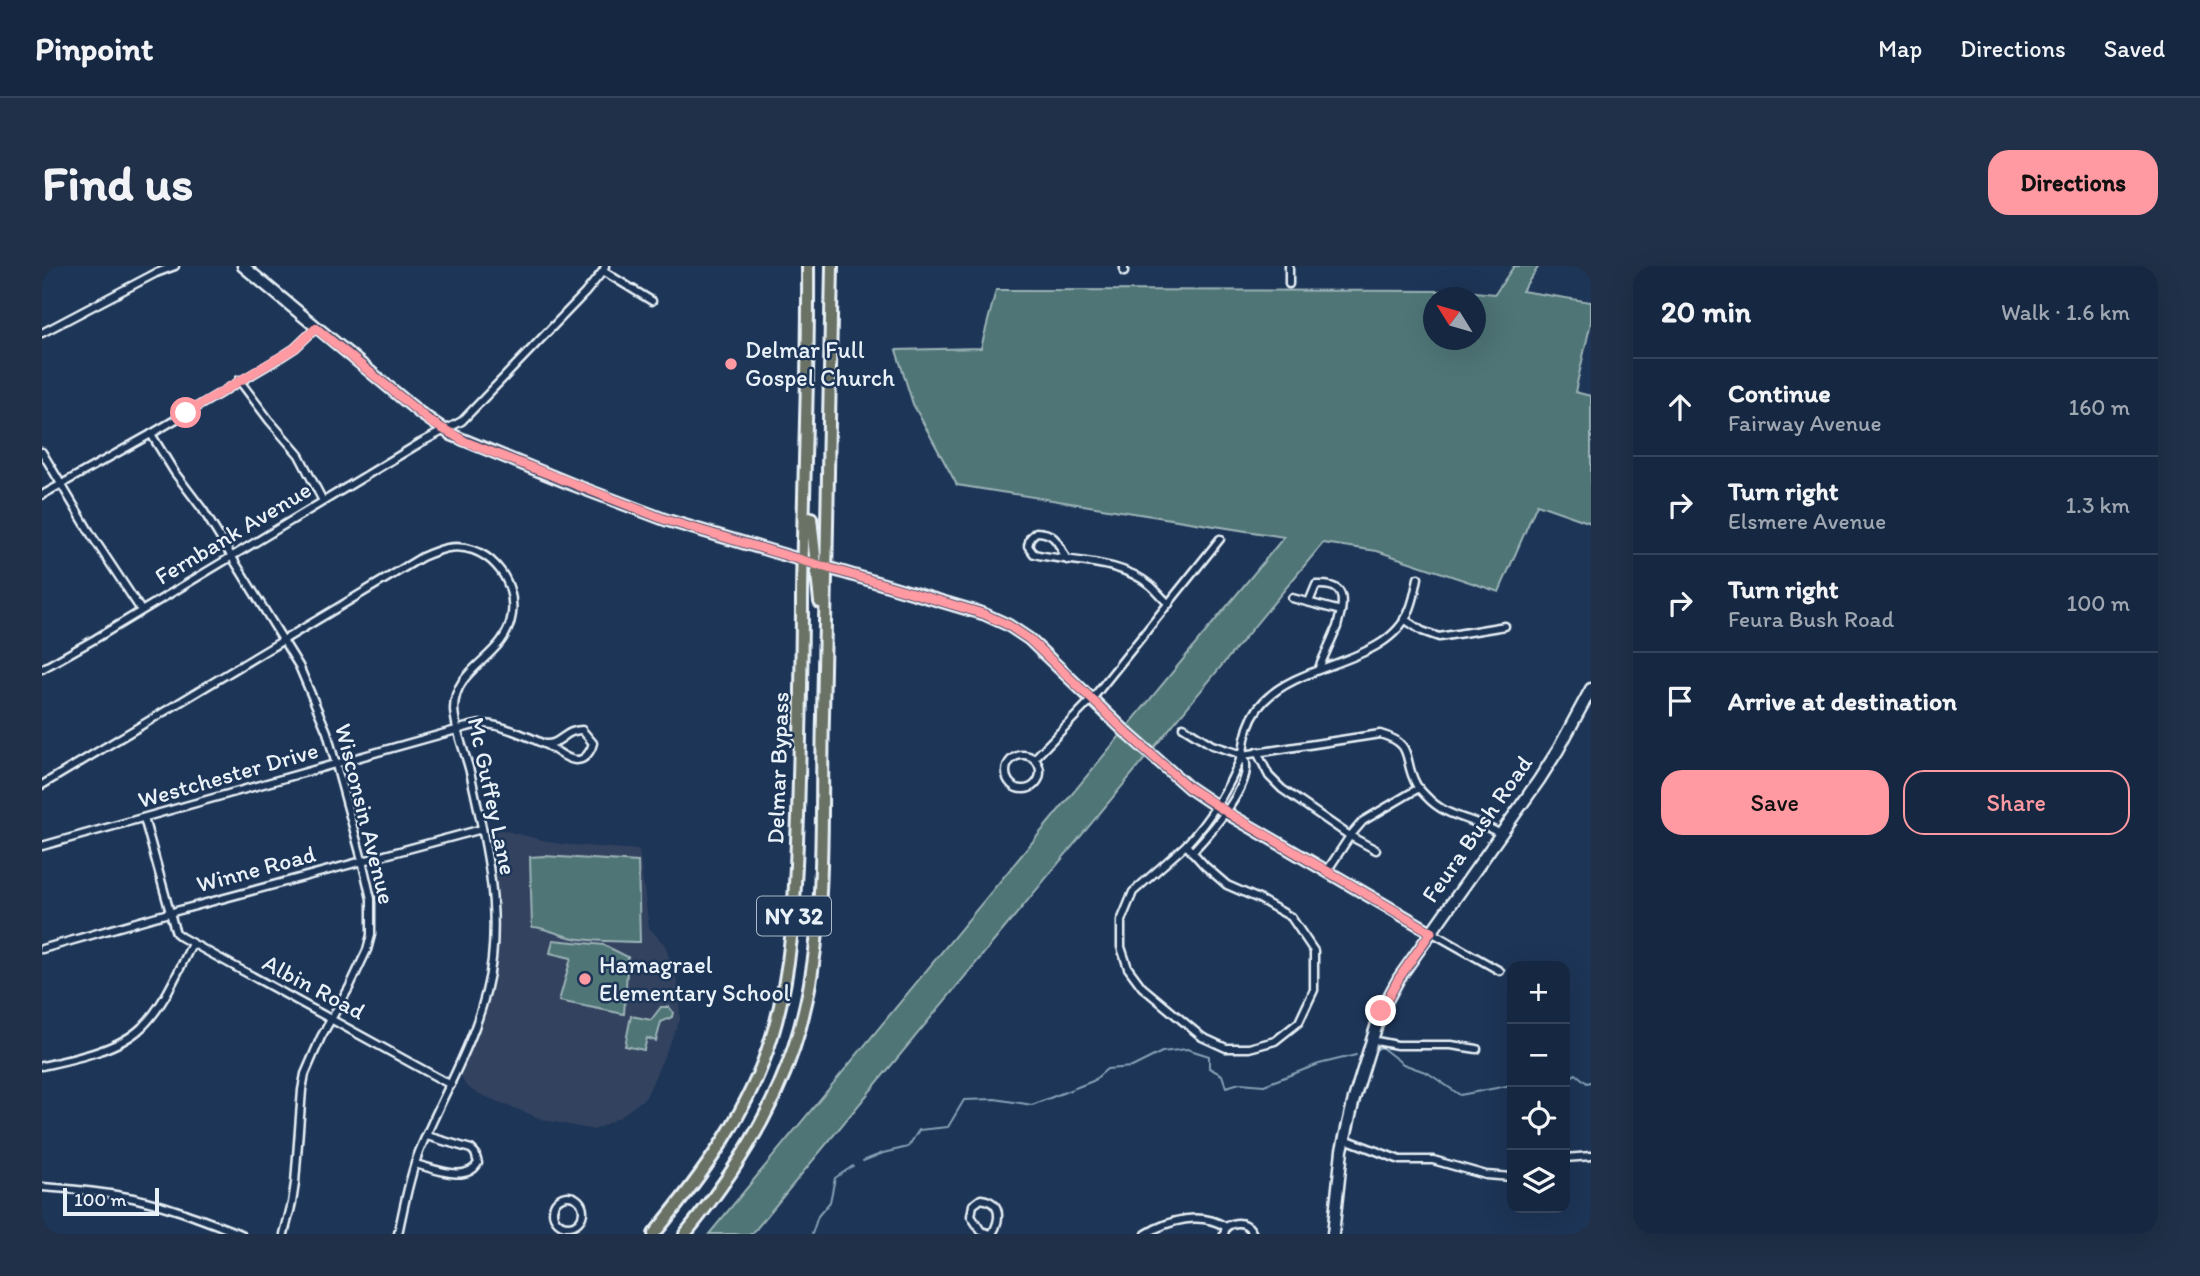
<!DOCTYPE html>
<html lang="en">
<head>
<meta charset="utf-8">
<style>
	body { margin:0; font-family:Itim,sans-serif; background:#1f3048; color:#f1f3f6 }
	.controls { position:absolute; right:21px; bottom:21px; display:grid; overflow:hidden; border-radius:14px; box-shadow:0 7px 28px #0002 }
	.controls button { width:63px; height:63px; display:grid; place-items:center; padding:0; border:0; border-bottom:2px solid #35445a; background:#162841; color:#f1f3f6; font:35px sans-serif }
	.compass { position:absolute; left:1381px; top:21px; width:63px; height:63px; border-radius:50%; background:#162841; box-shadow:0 7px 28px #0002; rotate:307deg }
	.scale { position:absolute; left:21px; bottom:18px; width:96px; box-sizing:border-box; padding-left:7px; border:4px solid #e8f1f8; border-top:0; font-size:19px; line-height:24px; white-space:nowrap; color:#e8f1f8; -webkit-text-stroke:5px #1d3557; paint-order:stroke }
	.stop { position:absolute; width:21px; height:21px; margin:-16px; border:5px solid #ff9aa2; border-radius:50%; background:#fff }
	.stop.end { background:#ff9aa2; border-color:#fff; box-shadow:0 2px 7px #0008 }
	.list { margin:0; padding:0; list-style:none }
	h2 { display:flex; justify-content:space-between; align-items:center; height:91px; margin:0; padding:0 28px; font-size:30px }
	h2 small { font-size:23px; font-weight:400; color:#9ea6b1 }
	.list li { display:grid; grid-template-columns:46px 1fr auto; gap:21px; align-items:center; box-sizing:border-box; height:98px; padding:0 28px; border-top:2px solid #35445a }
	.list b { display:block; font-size:26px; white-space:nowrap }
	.list p { margin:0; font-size:23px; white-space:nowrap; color:#9ea6b1 }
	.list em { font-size:23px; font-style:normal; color:#9ea6b1 }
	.actions { display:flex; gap:14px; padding:21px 28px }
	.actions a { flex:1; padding:16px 0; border:2px solid #ff9aa2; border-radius:21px; text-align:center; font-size:24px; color:#ff9aa2 }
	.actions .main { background:#ff9aa2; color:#111 }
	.icon { flex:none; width:38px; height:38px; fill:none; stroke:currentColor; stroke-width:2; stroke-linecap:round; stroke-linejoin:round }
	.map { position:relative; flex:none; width:1549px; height:968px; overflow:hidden; border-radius:21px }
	header { display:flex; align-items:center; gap:42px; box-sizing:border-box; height:98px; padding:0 35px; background:#162841; border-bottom:2px solid #35445a }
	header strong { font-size:33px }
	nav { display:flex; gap:38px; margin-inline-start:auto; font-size:24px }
	.intro { display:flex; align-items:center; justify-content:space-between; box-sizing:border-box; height:168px; padding:0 42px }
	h1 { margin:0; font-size:49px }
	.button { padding:18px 32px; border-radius:21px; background:#ff9aa2; color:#111; font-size:24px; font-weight:700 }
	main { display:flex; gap:42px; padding:0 42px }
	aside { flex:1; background:#162841; border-radius:21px; box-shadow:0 7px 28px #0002 }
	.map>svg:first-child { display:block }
	.built { fill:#33435f }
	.green { fill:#507576; stroke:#9cb3b7; stroke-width:2; fill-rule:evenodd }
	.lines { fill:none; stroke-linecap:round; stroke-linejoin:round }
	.stream { stroke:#84a1b5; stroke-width:2 }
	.minor-casing { stroke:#e8f1f8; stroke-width:11 }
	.secondary-casing { stroke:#e8f1f8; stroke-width:15 }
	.primary-casing { stroke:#e8f1f8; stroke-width:16 }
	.minor { stroke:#1d3557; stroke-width:6 }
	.secondary { stroke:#1d3557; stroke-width:10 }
	.primary { stroke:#6a7266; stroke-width:10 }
	.route { stroke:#ff9aa2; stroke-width:9 }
	.poi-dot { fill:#ff9aa2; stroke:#1d3557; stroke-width:2.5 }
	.labels { text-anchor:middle; stroke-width:5; stroke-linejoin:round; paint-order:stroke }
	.shield { fill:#1d3557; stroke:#abb9c8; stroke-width:2 }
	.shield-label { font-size:23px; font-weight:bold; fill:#e8f1f8 }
	.poi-label { font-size:24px; fill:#e8f1f8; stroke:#1d3557; text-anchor:start }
	.street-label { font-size:24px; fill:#e8f1f8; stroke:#1d3557 }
</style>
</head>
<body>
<header>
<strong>Pinpoint</strong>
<nav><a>Map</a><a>Directions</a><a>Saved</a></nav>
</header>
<div class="intro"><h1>Find us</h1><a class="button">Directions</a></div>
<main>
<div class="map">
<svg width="1549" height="968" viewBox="0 0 1549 968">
	<rect width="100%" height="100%" fill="#1d3557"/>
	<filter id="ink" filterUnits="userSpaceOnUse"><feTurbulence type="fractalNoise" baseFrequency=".0143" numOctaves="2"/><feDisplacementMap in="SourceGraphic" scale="14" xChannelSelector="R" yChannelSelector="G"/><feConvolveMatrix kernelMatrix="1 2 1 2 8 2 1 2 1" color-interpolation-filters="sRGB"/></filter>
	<g filter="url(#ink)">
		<path class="built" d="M444 560 517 578 597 584 607 662 623 679 636 718 638 754 604 831 578 851 552 864 502 854 449 833 431 825 423 819 419 810 441 754 452 709 455 656 453 619 449 579Z"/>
		<g class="green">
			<path d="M1472 0H1497L1480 25 1549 36V56L1533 126 1549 130V257L1495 238 1457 326 1335 285 1281 277 710 968H667L1242 271 915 219 871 138 854 84 939 82 954 24 1423 25 1453 28ZM1392 32H1434V74H1392Z"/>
			<path d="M502 590 596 596 598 676C576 675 553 676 532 672 520 670 499 660 490 661L488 591Z"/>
			<path d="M511 674 562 679 586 691 582 748 517 735 529 692 508 687Z"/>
			<path d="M619 741H627L631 746 630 751 619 756 614 775 605 772 602 784 583 780 589 750 609 754Z"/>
		</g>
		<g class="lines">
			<g class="stream">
				<path d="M1335 783 1339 781 1361 798 1386 807 1418 829 1470 819"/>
				<path d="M1523 814 1534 808 1545 817 1549 816"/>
				<path d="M821 895 841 887 866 881 877 864 906 861 922 834 953 833 990 839 1051 815 1065 803 1090 801 1120 786 1145 783 1167 790V802L1180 809 1184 821 1198 817 1222 819 1277 798 1314 789"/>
				<path d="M770 968 776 950 788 936 793 912 811 900"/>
			</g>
			<defs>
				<g id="minor">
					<path d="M1247 0V18"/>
					<path d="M561 5 610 35"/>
					<path d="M1082 6V0"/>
					<path d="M0 67 114 7 133 0"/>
					<path d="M197 114 227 154 257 189 281 235"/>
					<path d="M109 168 133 207 161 244 257 400 285 466 320 594 329 633V669L325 684 307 722 279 771 263 808 260 824 253 917 250 937 242 968"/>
					<path d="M0 186 50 270 99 344"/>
					<path d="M0 229 109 168 236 93 253 82 274 62"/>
					<path d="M1025 294C1016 278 1014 266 994 266L988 272 986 280 992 288C1030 297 1076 293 1108 319 1114 324 1120 332 1127 338"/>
					<path d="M1250 332 1299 345 1295 361 1277 402"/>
					<path d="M1267 336 1274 319C1294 318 1303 323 1299 345"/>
					<path d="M1362 353 1380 365 1397 371 1463 360"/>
					<path d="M0 403 53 373 378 177 420 155 543 27 561 5 563 0"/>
					<path d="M1141 461 1170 479 1201 489 1338 468C1374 478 1360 493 1374 518 1376 522 1381 527 1385 531 1405 553 1434 552 1458 568"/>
					<path d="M1215 486 1227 510 1240 523 1308 570 1334 584"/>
					<circle cx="981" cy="506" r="17"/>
					<path d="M992 493 1050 433 1178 273"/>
					<path d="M0 519 380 291C396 284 412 277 431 284 467 297 483 343 459 375 441 399 412 410 412 443 413 466 424 487 429 510 442 570 457 630 450 693 442 764 403 822 377 886 367 912 362 940 356 968"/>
					<path d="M102 552 132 661 134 667 139 671 409 819"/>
					<path d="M1144 579 1163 600 1185 619 1217 633 1249 651 1272 685V724L1257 756 1233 775 1207 782H1184L1160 771 1100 721 1086 702 1079 681V655L1091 626Z"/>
					<path d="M1144 579C1169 552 1187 522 1200 489 1202 484 1202 478 1203 473 1206 459 1212 445 1222 435 1262 394 1346 399 1368 343 1372 333 1374 322 1376 312"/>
					<path d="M0 580 425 461C430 460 436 458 441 458 458 458 488 471 504 479 513 483 523 493 533 494 543 495 549 485 551 477L540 464C522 464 519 479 503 478"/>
					<path d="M1150 586C1167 568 1217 513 1201 489"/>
					<path d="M1285 605 1308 570 1321 555 1377 522"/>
					<path d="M1389 666 1458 705"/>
					<path d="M0 683 112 651 440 563"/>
					<path d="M1329 774 1355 779H1409L1435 783"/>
					<path d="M0 800C31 793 77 784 100 761 122 740 136 705 150 678"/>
					<path d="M1303 873 1358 894H1391L1444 909 1470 911"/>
					<path d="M1523 892 1549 890"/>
					<path d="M373 898C391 902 424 918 436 897L433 887 429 883 385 870"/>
					<path d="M0 921C31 923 61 926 91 932 128 940 164 955 199 968"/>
					<circle cx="526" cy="945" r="15"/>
					<path d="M949 968 939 965 929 950 931 939 939 933C960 936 959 953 950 968"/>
					<path d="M1104 968C1127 954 1159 945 1184 961"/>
					<path d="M1182 968 1184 961C1195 954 1206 956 1211 968"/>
				</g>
				<g id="secondary">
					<path d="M201 0 378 147 410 169 529 218 624 254 942 348 966 359 987 373 1086 468 1146 521 1183 546 1389 666"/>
					<path d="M1291 968 1300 884 1312 833 1339 745 1357 712 1497 514 1516 484 1549 423"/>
				</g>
				<g id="primary">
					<path d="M769 252 778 336"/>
					<path d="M612 968C661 908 708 845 730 770 752 698 753 624 756 550 758 478 760 405 760 333 761 222 767 111 766 0"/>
					<path d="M643 968C689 912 729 851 752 781 787 676 778 560 781 450 784 300 788 150 790 0"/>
				</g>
			</defs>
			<use href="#minor" class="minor-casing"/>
			<use href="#secondary" class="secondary-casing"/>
			<use href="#primary" class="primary-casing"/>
			<use href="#minor" class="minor"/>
			<use href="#secondary" class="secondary"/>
			<use href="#primary" class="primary"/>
		</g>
	</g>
	<g class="lines" filter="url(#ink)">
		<path class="route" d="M144 147 253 82 274 62 389 156 424 176 624 254 942 348 966 359 987 373 1086 468 1146 521 1191 550 1389 666 1357 712 1339 745"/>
	</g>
	<g class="poi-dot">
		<circle cx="689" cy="98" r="7"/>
		<circle cx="543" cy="713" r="7"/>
	</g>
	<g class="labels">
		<rect class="shield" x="715" y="630.5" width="74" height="39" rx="5"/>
		<g class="shield-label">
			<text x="752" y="658">NY 32</text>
		</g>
		<g class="poi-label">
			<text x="703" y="92">Delmar Full<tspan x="703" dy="28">Gospel Church</tspan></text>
			<text x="557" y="707">Hamagrael<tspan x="557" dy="28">Elementary School</tspan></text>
		</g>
		<g class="street-label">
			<text transform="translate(191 267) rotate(-31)" y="8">Fernbank Avenue</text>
			<text transform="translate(736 502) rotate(-88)" y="8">Delmar Bypass</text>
			<text transform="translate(186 509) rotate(-16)" y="8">Westchester Drive</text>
			<text transform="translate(450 530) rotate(78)" y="8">Mc Guffey Lane</text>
			<text transform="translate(323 548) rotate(76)" y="8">Wisconsin Avenue</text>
			<text transform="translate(1435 563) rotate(-55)" y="8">Feura Bush Road</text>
			<text transform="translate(214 603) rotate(-15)" y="8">Winne Road</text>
			<text transform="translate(272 721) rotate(28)" y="8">Albin Road</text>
		</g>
	</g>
</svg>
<div class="controls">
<button>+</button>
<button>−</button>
<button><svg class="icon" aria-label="locate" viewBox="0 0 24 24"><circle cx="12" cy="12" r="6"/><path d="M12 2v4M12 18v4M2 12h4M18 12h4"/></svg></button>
<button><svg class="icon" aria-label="layers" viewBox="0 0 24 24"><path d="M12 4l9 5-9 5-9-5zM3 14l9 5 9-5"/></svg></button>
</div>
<svg class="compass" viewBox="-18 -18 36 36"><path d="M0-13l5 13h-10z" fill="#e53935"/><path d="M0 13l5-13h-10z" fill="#9ea6b1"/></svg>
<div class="scale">100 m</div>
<div class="stop" style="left:144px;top:147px"></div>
<div class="stop end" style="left:1339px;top:745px"></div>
</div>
<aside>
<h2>20 min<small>Walk · 1.6 km</small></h2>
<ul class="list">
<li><svg class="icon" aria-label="ahead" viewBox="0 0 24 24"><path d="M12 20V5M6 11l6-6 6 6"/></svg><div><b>Continue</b><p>Fairway Avenue</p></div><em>160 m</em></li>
<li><svg class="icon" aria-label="right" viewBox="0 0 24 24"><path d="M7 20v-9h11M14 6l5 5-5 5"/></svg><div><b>Turn right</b><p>Elsmere Avenue</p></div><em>1.3 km</em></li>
<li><svg class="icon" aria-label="right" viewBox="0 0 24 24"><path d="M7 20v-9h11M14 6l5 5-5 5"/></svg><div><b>Turn right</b><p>Feura Bush Road</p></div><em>100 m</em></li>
<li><svg class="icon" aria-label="arrive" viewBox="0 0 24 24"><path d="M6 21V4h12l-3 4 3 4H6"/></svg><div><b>Arrive at destination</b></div></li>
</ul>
<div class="actions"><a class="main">Save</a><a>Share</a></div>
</aside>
</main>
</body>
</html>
